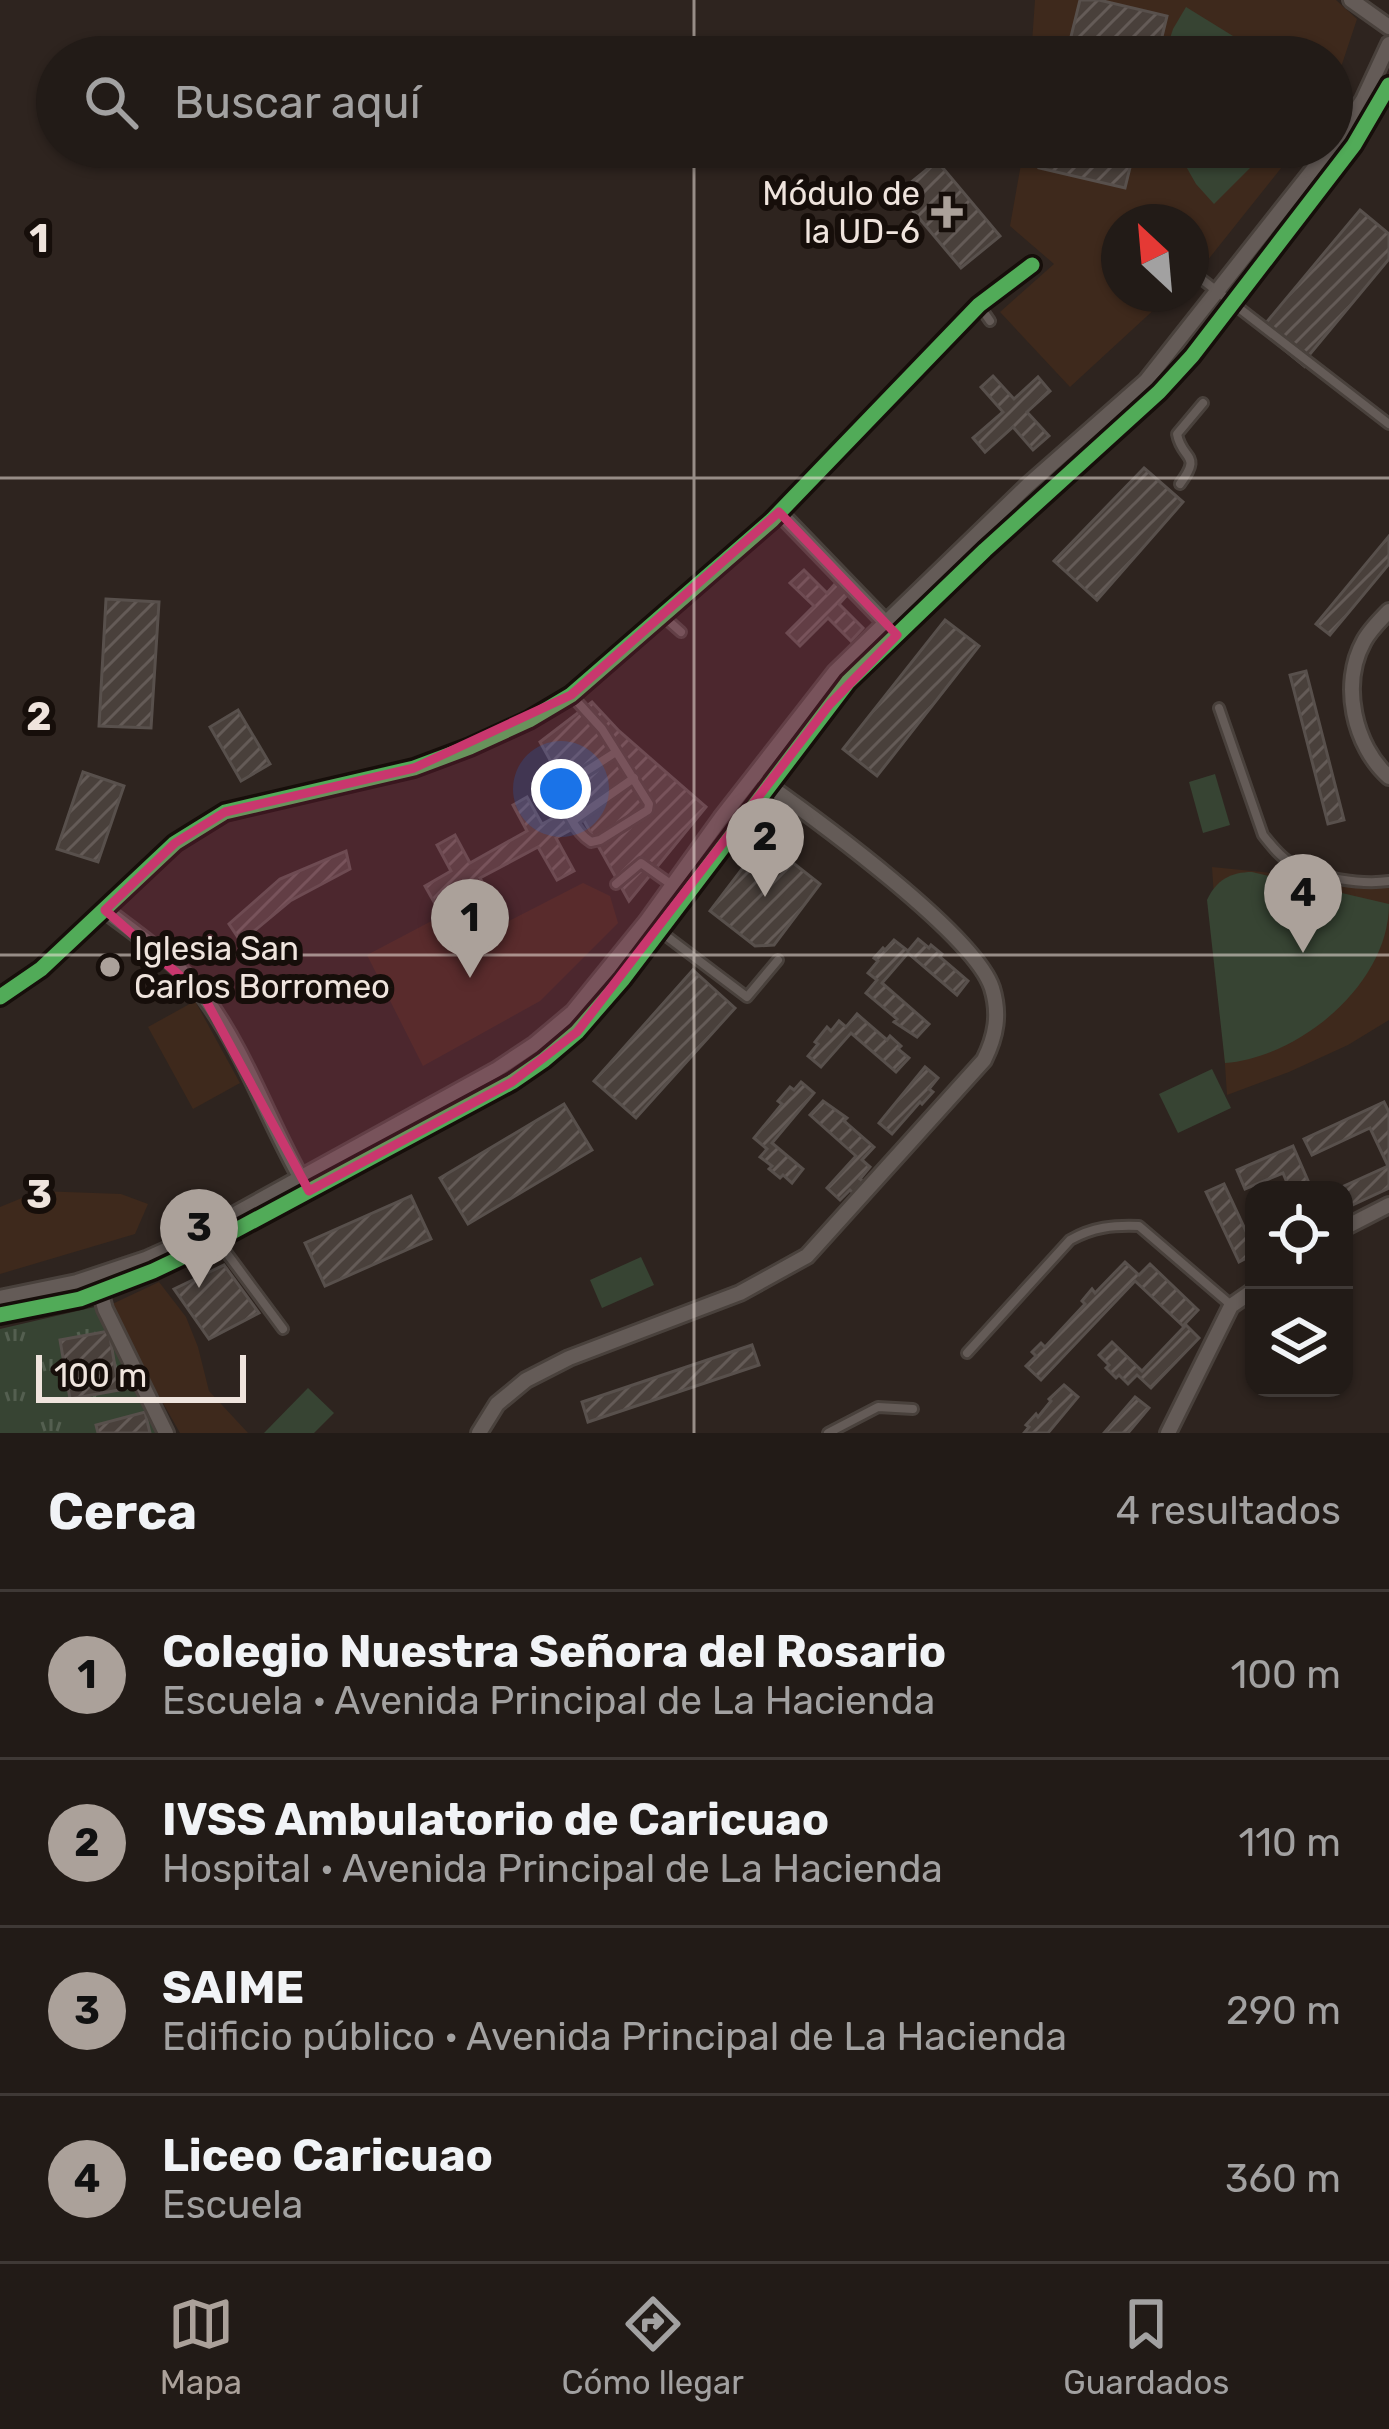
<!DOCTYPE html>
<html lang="es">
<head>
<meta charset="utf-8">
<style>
	body { margin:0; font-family:Rubik,sans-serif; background:#2a2420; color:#f1f3f6 }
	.controls { position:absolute; right:36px; bottom:36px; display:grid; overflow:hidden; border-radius:24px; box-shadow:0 3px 9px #0004 }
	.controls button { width:108px; height:108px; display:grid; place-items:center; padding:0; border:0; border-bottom:3px solid #3f3936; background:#221b17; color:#f1f3f6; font:60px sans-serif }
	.compass { position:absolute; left:1101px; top:204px; width:108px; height:108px; border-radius:50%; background:#221b17; box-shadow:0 3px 9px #0004; rotate:334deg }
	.scale { position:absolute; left:36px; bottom:30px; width:210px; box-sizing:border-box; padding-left:12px; border:6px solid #efe4dd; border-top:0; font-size:33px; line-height:42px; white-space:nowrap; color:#efe4dd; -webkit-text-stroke:9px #160e0a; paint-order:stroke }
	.you { position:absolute; left:561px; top:789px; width:42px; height:42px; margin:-30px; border:9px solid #fff; border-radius:50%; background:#1a73e8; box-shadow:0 0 0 18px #1a73e833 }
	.badge { display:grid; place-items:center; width:78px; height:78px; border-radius:50%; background:#aba19a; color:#111; font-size:39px; font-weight:700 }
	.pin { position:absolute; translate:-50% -99px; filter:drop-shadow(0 3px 6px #0008) }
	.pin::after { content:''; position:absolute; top:63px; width:42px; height:36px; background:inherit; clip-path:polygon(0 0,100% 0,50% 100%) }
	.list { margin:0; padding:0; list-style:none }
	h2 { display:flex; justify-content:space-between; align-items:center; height:156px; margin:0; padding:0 48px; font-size:51px }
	h2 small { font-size:39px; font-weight:400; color:#a2a1a1 }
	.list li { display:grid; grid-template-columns:78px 1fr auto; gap:36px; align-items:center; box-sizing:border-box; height:168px; padding:0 48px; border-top:3px solid #3f3936 }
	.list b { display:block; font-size:45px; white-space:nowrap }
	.list p { margin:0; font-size:39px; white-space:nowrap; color:#a2a1a1 }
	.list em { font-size:39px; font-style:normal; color:#a2a1a1 }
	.icon { flex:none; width:66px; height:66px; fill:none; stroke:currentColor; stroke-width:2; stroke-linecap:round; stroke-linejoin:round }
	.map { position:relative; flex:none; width:1389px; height:1433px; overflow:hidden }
	.search { position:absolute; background:#221b17; box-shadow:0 3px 9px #0004; left:36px; right:36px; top:36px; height:132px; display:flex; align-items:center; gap:30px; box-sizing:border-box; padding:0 42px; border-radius:66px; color:#a2a1a1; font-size:45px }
	.sheet { height:828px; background:#221b17 }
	nav { display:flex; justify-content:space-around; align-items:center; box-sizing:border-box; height:168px; border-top:3px solid #3f3936; background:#221b17; font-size:33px; color:#a2a1a1 }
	nav a { display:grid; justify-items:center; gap:6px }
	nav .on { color:#aba19a }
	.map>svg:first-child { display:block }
	.built { fill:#3e291c }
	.grass { fill:#374433 }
	.park { fill:url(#park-tufts) }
	.building { fill:url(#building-hatch); stroke:#58504c; stroke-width:3 }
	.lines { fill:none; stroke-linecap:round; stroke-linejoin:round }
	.service-casing { stroke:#49413c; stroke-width:14 }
	.minor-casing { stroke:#49413c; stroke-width:20 }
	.service { stroke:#645b57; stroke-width:8 }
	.minor { stroke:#645b57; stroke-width:14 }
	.cycleway-casing { stroke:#160e0a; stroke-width:22 }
	.cycleway { stroke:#51ab58; stroke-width:15 }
	.marked { fill:#c9376e; fill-opacity:0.2; stroke:#c9376e; stroke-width:9; stroke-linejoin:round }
	.grid { fill:none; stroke:#efe4dd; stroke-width:3; stroke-opacity:0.55 }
	.poi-dot { fill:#aba19a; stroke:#160e0a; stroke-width:4.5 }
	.labels { text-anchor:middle; stroke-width:12; stroke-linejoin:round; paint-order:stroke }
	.poi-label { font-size:33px; fill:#efe4dd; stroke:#160e0a; text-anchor:end }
	.grid-label { font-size:39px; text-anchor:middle; font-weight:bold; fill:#efe4dd; stroke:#160e0a; stroke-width:12; stroke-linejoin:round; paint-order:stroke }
</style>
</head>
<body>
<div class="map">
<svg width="1389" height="1433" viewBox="0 0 1389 1433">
	<defs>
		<pattern id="park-tufts" width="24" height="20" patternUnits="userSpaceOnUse" patternTransform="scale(3)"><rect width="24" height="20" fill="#374433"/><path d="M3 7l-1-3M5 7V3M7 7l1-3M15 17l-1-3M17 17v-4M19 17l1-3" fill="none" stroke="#545f50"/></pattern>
		<pattern id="building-hatch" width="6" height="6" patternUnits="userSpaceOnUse" patternTransform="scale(3)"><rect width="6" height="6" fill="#49403b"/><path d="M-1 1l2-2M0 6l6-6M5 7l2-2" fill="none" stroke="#645b57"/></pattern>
	</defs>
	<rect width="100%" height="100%" fill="#2e241f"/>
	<g class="built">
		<path d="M1035 0H1336L1357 19 1332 94V57H1031Z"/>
		<path d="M1024 147H1298L1207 261 1191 276V222H1119V294H1171L1070 387 1000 312 1054 264 1010 226Z"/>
		<path d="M1212 867 1389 885V1020L1348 1045 1289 1072 1227 1095Z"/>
		<path d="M583 883 610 896 618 923 540 1001 423 1066 367 955 443 915 462 945Z"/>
		<path d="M195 1001 240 1083 193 1109 148 1027Z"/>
		<path d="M39 1191 121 1194 148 1204 135 1234 0 1274V1207Z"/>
		<path d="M159 1282 186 1317 198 1347 209 1391 248 1433H180L108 1306Z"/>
	</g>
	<g class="grass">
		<path d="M1186 7 1267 57H1164L1173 29Z"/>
		<path d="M1175 147H1271L1214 204 1196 184Z"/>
		<path d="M1215 774 1230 825 1203 833 1189 782Z"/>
		<path d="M1252 872 1389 904C1389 983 1301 1057 1225 1063L1207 900C1216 880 1231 872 1252 872Z"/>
		<path d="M1212 1069 1231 1108 1178 1133 1159 1094Z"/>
		<path d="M641 1257 654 1285 602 1308 590 1280Z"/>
		<path d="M308 1388 334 1413 314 1433H264Z"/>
	</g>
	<path class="park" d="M99 1306 164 1433H0V1329Z"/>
	<g class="building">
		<path d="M1080 0H1099L1167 16 1157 57H1066Z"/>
		<path d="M1044 147H1135L1125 188 1039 168Z"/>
		<path d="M937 161 1000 236 961 268 898 193Z"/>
		<path d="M1360 210 1389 234V259L1305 360 1304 366 1260 330Z"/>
		<path d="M993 376 1014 399 1038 377 1050 391 1027 412 1049 436 1033 450 1013 427 985 452 973 438 1003 412 981 387Z"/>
		<path d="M1144 468 1183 502 1097 600 1054 561Z"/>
		<path d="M1389 536V564L1330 635 1316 624Z"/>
		<path d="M804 570 827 593 836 583 848 594 839 604 863 628 851 641 828 618 800 646 787 633 814 606 790 583Z"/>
		<path d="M106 599 159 602 151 728 99 726Z"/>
		<path d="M945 620 979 646 877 776 843 749Z"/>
		<path d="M1306 671 1344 820 1328 824 1290 675Z"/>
		<path d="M592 702 619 731 706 807 629 901 540 742Z"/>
		<path d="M238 710 270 764 241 781 210 727Z"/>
		<path d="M83 772 124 786 98 862 57 849Z"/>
		<path d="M527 797 542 824 567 811 576 827 556 838 574 871 557 880 538 847 480 878 500 914 482 923 462 886 434 902 425 886 451 871 437 845 455 835 470 863 527 831 513 805Z"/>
		<path d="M764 840 820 884 774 945 755 946 710 911Z"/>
		<path d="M346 851 350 869 290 901 241 942 229 924 280 879Z"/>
		<path d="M918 939 929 948 931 945 942 954 940 957 968 981 957 995 908 953 882 983 929 1024 917 1037 894 1022 897 1019 866 993 877 980 868 973 878 961 874 958 883 948 885 950 894 940 908 951Z"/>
		<path d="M693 970 735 1008 636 1118 594 1081Z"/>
		<path d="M857 1014 887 1040 890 1036 901 1046 898 1049 909 1058 896 1072 851 1033 821 1067 808 1056 818 1044 815 1042 827 1027 831 1031 839 1021 846 1027Z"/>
		<path d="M925 1067 938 1078 929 1089 933 1092 922 1104 920 1102 892 1134 879 1123Z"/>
		<path d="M801 1082 814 1093 772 1143 803 1169 792 1183 783 1175 780 1178 769 1169 772 1166 760 1157 767 1149 754 1138 782 1104 778 1101 790 1087 794 1090Z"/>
		<path d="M823 1101 847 1118 844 1121 874 1147 862 1160 870 1167 860 1179 863 1181 853 1193 850 1190 840 1200 827 1188 856 1156 810 1115Z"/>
		<path d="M1384 1102 1389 1112V1188L1344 1209V1190H1335L1388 1166 1370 1128 1312 1155 1304 1139Z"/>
		<path d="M564 1104 592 1150 468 1224 440 1178Z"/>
		<path d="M1293 1146 1312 1190H1290L1283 1173 1245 1189 1237 1170Z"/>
		<path d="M1224 1184 1250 1240 1254 1238V1254L1239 1262 1206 1192Z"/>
		<path d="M411 1196 431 1239 325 1286 305 1243Z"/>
		<path d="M1125 1262 1139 1275 1150 1264 1198 1310 1183 1326 1135 1281 1041 1380 1026 1366 1036 1356 1032 1352 1041 1343 1045 1347 1085 1304 1082 1301 1092 1289 1095 1293Z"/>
		<path d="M224 1265 259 1313 209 1339 174 1289Z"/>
		<path d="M1186 1325 1199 1338 1151 1388 1137 1375 1128 1384 1119 1375 1116 1378 1106 1368 1109 1365 1099 1355 1112 1342 1142 1371Z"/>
		<path d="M109 1331 119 1390 70 1399 60 1340Z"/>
		<path d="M752 1345 759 1365 588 1422 582 1402Z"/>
		<path d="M1064 1385 1078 1397 1048 1433H1024L1029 1427 1026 1425 1036 1414 1038 1417 1051 1401 1049 1399Z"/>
		<path d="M1135 1397 1149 1408 1128 1433H1104Z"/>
		<path d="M145 1412 150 1433H98L96 1425Z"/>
	</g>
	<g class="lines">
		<defs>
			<g id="service">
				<path d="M1191 271 1389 424"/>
				<path d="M979 305 990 321"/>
				<path d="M1180 484C1203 453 1182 461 1177 434L1203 403"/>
				<path d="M663 616 681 632"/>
				<path d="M572 696 602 729 649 804 648 810 600 840 591 842C575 832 561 805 563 786L616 752"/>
				<path d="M1219 708 1263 835C1271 845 1280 857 1291 863 1315 878 1362 885 1389 881"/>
				<path d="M574 820 634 778"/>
				<path d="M616 884 641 863 672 885"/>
				<path d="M661 932 747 997 778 960"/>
				<path d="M217 1240 283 1329"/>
				<path d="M967 1353 1070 1240C1093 1227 1113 1225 1139 1226L1231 1305"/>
				<path d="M828 1433 878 1407 913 1409"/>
			</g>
			<g id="minor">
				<path d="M1351 0 1389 27"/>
				<path d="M1332 146 1363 100 1389 44"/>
				<path d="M779 512 888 625"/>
				<path d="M1389 611C1380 620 1370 630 1364 641 1340 684 1354 746 1389 777"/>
				<path d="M105 910C140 937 178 962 205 998 245 1052 269 1123 303 1182"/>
				<path d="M0 997 41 969 175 843 225 812 414 768 470 747 529 720 571 695 772 520 979 305 1032 265"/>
				<path d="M1344 1228 1389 1205"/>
				<path d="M100 1291 105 1309 166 1433"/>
				<path d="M0 1298 77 1282 146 1259 186 1241 496 1070 535 1044 573 1012 646 922 721 818 835 672 1028 485 1146 381 1331 147"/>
				<path d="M0 1315 80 1299 153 1271 210 1244 512 1082 544 1060 577 1032 623 979 848 682 985 550 1159 392 1192 356 1354 145 1389 85"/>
				<path d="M479 1433 497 1404 526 1380 569 1358 740 1293 807 1256 984 1060C996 1036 1000 1014 992 988 975 935 816 819 765 783"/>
				<path d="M1168 1433 1231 1306 1254 1290"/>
			</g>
		</defs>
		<use href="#service" class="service-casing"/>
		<use href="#minor" class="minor-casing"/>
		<use href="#service" class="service"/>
		<use href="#minor" class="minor"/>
		<defs>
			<g id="cycleway">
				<path d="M0 997 41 969 175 843 225 812 414 768 470 747 529 720 571 695 772 520 979 305 1032 265"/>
				<path d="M0 1315 80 1299 153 1271 210 1244 512 1082 544 1060 577 1032 623 979 848 682 985 550 1159 392 1192 356 1354 145 1389 85"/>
			</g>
		</defs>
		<use href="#cycleway" class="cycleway-casing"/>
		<use href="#cycleway" class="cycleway"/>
	</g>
	<path class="marked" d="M779 512 897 635 830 704 577 1032 512 1082 309 1191 204 997 105 910 175 843 225 812 414 768 571 695Z"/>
	<path class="grid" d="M694 0V57M694 147V1433M0 478H1389M0 955H1389"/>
	<g class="poi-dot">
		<path d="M941 194h12v12h12v12h-12v12h-12v-12h-12v-12h12z"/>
		<circle cx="110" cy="967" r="12"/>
	</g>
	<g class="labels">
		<g class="poi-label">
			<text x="920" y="205">Módulo de<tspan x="920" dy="38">la UD-6</tspan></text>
			<text x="134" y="960" text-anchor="start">Iglesia San<tspan x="134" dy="38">Carlos Borromeo</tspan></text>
		</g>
	</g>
	<g class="grid-label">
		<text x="39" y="252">1</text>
		<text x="39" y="730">2</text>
		<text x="39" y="1208">3</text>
	</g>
</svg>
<div class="controls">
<button><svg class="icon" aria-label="locate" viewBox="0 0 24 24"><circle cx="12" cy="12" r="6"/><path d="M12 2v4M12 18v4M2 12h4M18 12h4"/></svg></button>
<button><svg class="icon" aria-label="layers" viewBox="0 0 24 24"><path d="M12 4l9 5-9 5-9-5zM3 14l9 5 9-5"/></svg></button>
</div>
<svg class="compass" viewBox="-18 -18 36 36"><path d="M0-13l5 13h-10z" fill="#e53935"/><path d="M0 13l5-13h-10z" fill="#a2a1a1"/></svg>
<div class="scale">100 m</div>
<div class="you"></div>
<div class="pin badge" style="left:470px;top:978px">1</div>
<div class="pin badge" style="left:765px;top:897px">2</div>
<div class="pin badge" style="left:199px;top:1288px">3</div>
<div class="pin badge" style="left:1303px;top:953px">4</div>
<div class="search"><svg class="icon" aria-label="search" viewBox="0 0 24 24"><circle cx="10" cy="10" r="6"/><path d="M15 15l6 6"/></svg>Buscar aquí</div>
</div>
<section class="sheet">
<h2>Cerca<small>4 resultados</small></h2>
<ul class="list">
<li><span class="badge">1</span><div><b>Colegio Nuestra Señora del Rosario</b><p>Escuela · Avenida Principal de La Hacienda</p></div><em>100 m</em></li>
<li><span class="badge">2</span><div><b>IVSS Ambulatorio de Caricuao</b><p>Hospital · Avenida Principal de La Hacienda</p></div><em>110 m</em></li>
<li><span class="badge">3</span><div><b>SAIME</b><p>Edificio público · Avenida Principal de La Hacienda</p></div><em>290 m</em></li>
<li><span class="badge">4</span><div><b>Liceo Caricuao</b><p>Escuela</p></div><em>360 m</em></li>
</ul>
</section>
<nav>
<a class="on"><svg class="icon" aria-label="map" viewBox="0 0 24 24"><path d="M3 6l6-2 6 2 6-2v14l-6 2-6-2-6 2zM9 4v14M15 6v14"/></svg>Mapa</a>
<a><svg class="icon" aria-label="directions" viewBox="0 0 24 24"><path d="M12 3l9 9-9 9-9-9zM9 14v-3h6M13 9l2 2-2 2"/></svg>Cómo llegar</a>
<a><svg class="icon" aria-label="saved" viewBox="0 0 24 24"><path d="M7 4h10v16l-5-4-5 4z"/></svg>Guardados</a>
</nav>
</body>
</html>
